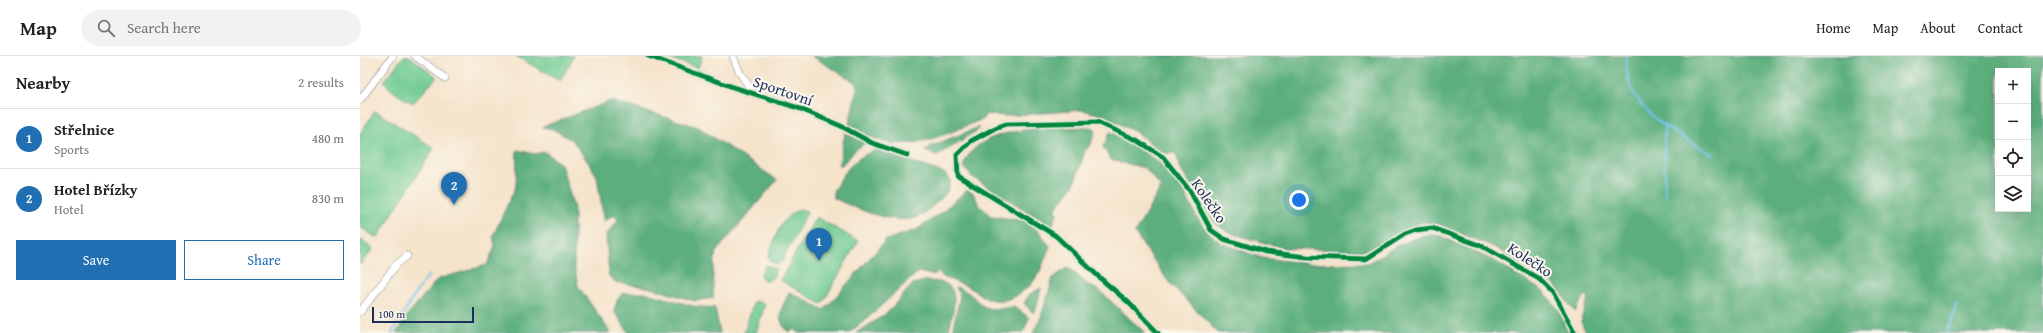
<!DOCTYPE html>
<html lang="en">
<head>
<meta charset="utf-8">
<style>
	body { margin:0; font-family:"Gentium Book Plus",serif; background:#f2f2f2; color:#222 }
	.controls { position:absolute; right:12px; top:12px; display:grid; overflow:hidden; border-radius:0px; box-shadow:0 4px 16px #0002 }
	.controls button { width:36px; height:36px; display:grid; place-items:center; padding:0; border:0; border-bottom:1px solid #e0e0e0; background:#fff; color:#222; font:20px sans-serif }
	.scale { position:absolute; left:12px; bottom:10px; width:102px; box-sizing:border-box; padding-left:4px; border:2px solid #1b2f5e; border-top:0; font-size:11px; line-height:14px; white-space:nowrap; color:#1b2f5e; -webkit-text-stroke:3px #fbf7ec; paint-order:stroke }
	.you { position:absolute; left:939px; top:144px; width:14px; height:14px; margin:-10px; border:3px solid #fff; border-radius:50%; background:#1a73e8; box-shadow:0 0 0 6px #1a73e833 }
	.badge { display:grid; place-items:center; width:26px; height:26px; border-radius:50%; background:#1f6fb2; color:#fff; font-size:13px; font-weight:700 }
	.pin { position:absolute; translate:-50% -33px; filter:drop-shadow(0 1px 2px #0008) }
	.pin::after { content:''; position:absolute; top:21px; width:14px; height:12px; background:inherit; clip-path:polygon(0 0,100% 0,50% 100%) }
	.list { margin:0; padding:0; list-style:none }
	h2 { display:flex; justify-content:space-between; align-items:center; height:52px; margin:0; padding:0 16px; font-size:17px }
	h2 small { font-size:13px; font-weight:400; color:#767676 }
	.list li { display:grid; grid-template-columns:26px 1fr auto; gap:12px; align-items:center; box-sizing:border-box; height:60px; padding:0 16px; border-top:1px solid #e0e0e0 }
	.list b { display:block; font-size:15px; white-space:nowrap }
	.list p { margin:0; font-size:13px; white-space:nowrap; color:#767676 }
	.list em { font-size:13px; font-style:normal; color:#767676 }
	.actions { display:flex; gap:8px; padding:12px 16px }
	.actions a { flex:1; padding:9px 0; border:1px solid #1f6fb2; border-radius:0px; text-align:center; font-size:14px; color:#1f6fb2 }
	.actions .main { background:#1f6fb2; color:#fff }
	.icon { flex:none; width:22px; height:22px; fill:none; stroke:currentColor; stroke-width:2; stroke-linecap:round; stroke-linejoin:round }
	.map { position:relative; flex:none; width:1683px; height:277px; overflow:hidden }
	header { display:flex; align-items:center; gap:24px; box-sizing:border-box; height:56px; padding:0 20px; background:#fff; border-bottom:1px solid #e0e0e0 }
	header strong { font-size:19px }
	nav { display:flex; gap:22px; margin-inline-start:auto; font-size:14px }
	.search { width:280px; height:36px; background:#f2f2f2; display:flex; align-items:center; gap:10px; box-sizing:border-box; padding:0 14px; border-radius:22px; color:#767676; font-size:15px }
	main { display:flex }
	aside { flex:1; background:#fff }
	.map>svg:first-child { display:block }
	.green { fill:#71cb93; stroke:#467d78 }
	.forest { fill:#5caf7d; stroke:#3c6f6e; fill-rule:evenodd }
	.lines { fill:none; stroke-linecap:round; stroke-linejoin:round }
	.stream { stroke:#70c1eb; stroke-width:2 }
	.minor-casing { stroke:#888994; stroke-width:8 }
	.minor { stroke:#fff; stroke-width:7 }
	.cycleway-casing { stroke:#fbf7ec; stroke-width:8 }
	.cycleway { stroke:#00873e; stroke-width:5 }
	.labels { text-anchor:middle; stroke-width:4; stroke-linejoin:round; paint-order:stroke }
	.street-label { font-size:15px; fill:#1b2f5e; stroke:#fbf7ec }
</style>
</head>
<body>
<header>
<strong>Map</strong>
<div class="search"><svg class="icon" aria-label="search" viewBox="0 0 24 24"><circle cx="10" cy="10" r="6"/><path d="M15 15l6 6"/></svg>Search here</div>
<nav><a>Home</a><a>Map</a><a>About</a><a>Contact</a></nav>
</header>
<main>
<aside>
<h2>Nearby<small>2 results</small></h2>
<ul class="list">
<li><span class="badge">1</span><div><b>Střelnice</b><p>Sports</p></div><em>480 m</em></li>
<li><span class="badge">2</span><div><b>Hotel Břízky</b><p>Hotel</p></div><em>830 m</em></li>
</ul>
<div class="actions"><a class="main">Save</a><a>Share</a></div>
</aside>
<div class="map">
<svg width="1683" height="277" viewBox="0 0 1683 277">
	<rect width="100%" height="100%" fill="#fbf7ec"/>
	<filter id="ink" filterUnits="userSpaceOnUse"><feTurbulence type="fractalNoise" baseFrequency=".025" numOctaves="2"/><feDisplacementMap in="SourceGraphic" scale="8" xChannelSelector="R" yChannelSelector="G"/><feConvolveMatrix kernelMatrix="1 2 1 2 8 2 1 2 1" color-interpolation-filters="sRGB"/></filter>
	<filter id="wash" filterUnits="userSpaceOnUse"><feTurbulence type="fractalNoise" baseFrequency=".012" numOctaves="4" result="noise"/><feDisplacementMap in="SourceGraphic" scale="16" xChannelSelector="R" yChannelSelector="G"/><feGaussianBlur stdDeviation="0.9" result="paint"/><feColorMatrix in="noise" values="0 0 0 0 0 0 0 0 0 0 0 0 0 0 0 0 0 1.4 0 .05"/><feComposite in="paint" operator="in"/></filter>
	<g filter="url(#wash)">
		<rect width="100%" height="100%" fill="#f5e3ca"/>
		<g class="green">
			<path d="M44 0H49L77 21 53 47C45 44 28 33 24 25Z"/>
			<path d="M156 0H214L200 25Z"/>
			<path d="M303 0H342L338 12Z"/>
			<path d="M15 55 74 92 17 182 0 171V78Z"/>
			<path d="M440 153 447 155 446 158 422 205 418 208 411 206 408 201C416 181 419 162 440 153Z"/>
			<path d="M456 161 498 185 462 248 420 224Z"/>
			<path d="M0 183 13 193 0 209Z"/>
			<path d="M406 209 416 213 414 220 408 225 404 224 400 219Z"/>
			<path d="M394 245 405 248 396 277H384Z"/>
		</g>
		<g class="forest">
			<path d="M452 0H1683V277H1226L1221 266 1228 242 1225 239 1215 256 1192 226 1157 204 1134 191 1077 168 1061 166 1004 195 923 192 867 176 854 166 819 111 816 97H803L777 77 743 59 722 54 645 60 626 58 623 63C590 76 552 97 516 83 507 80 498 73 489 68L498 28ZM1638 15H1668V153H1638Z"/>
			<path d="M251 45 338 71 417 124 356 196 353 216V242L335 245 291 232 255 226 249 220 246 179 258 164 254 159 244 165 237 120 230 109 213 85 193 73 182 71Z"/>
			<path d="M619 71 618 74C603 82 592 92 577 99L565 95 569 91Z"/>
			<path d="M732 71 736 74 730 90 725 95 714 128 696 152 697 158 692 171 611 120 603 110C618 66 694 73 732 71Z"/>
			<path d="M750 76 769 85 806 112 821 129 837 162 848 176 861 187 902 202 953 208 1008 207 1040 188 1065 179H1079L1138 207 1184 236 1198 253 1209 277H858L808 225 775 177 801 131 785 112 751 104 743 91Z"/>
			<path d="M485 77 505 87 494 95 482 109H479Z"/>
			<path d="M157 94 174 98 185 96 201 108 214 152V210L218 230 251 277H36L49 257 78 223 127 209 135 190 133 180 156 130Z"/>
			<path d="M517 94 584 117 590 123C591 132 584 141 577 146 571 151 565 157 557 161 535 170 494 152 474 142L473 135C486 114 493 102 517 94Z"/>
			<path d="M607 134 613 137 620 150 631 160 666 165 679 176 690 190 680 215 671 229 656 240 643 245 627 243 609 231 583 221 579 216 572 219 558 216 502 267 488 277H438L436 273 429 276C414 264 422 250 430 236L464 254 526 184 556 174 577 160Z"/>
			<path d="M708 211 727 228 740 235 785 277H673L681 261 693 222Z"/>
			<path d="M564 225C569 225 574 225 579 226 604 228 591 262 588 277H496L526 258 553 228Z"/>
			<path d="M596 231C612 236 614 244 625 251 633 255 647 252 654 250L669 262 663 277H592L600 240Z"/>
			<path d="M681 232 676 254 673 257 664 247 670 238Z"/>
			<path d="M263 237H287L333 250 355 252 360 277H269L254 255 258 242Z"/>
		</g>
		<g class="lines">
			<g class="stream">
				<path d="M1266 0C1267 8 1266 17 1269 25 1281 63 1320 80 1352 98"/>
				<path d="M1304 69 1305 139"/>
				<path d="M32 277 57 235 69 219"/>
				<path d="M1586 277 1598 249"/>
			</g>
		</g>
	</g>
	<g filter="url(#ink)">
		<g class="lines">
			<defs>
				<g id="minor">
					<path d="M55 0 85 22"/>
					<path d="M288 0 370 30 438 52 481 70 512 87 547 99"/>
					<path d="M373 0 380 17 393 36"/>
					<path d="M0 44 33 0"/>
					<path d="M0 256 37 208 47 200"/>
					<path d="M798 277 768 246 740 222 696 180 598 120 597 99 611 85 635 72 646 68 737 66 777 84 803 101 830 135 851 174 864 183 906 196 947 201 1006 203 1045 178 1056 174 1072 172 1122 190 1179 223 1193 237 1215 277"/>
				</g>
			</defs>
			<use href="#minor" class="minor-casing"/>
			<use href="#minor" class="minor"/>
			<defs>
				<g id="cycleway">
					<path d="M288 0 370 30 438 52 481 70 512 87 547 99"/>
					<path d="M798 277 768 246 740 222 696 180 598 120 597 99 611 85 635 72 646 68 737 66 777 84 803 101 830 135 851 174 864 183 906 196 947 201 1006 203 1045 178 1056 174 1072 172 1122 190 1179 223 1193 237 1215 277"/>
				</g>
			</defs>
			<use href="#cycleway" class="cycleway-casing"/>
			<use href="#cycleway" class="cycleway"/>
		</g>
	</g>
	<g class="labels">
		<g class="street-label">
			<text transform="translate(423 35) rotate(19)" y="5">Sportovní</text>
			<text transform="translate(849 145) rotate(56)" y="5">Kolečko</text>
			<text transform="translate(1170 204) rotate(33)" y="5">Kolečko</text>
		</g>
	</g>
</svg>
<div class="controls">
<button>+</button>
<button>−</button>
<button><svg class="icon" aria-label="locate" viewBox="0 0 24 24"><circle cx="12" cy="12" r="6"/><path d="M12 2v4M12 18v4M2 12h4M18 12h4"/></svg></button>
<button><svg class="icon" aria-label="layers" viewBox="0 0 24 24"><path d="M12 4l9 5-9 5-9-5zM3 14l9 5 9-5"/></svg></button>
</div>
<div class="scale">100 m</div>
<div class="you"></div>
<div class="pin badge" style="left:459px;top:205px">1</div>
<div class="pin badge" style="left:94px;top:149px">2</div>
</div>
</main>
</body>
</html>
